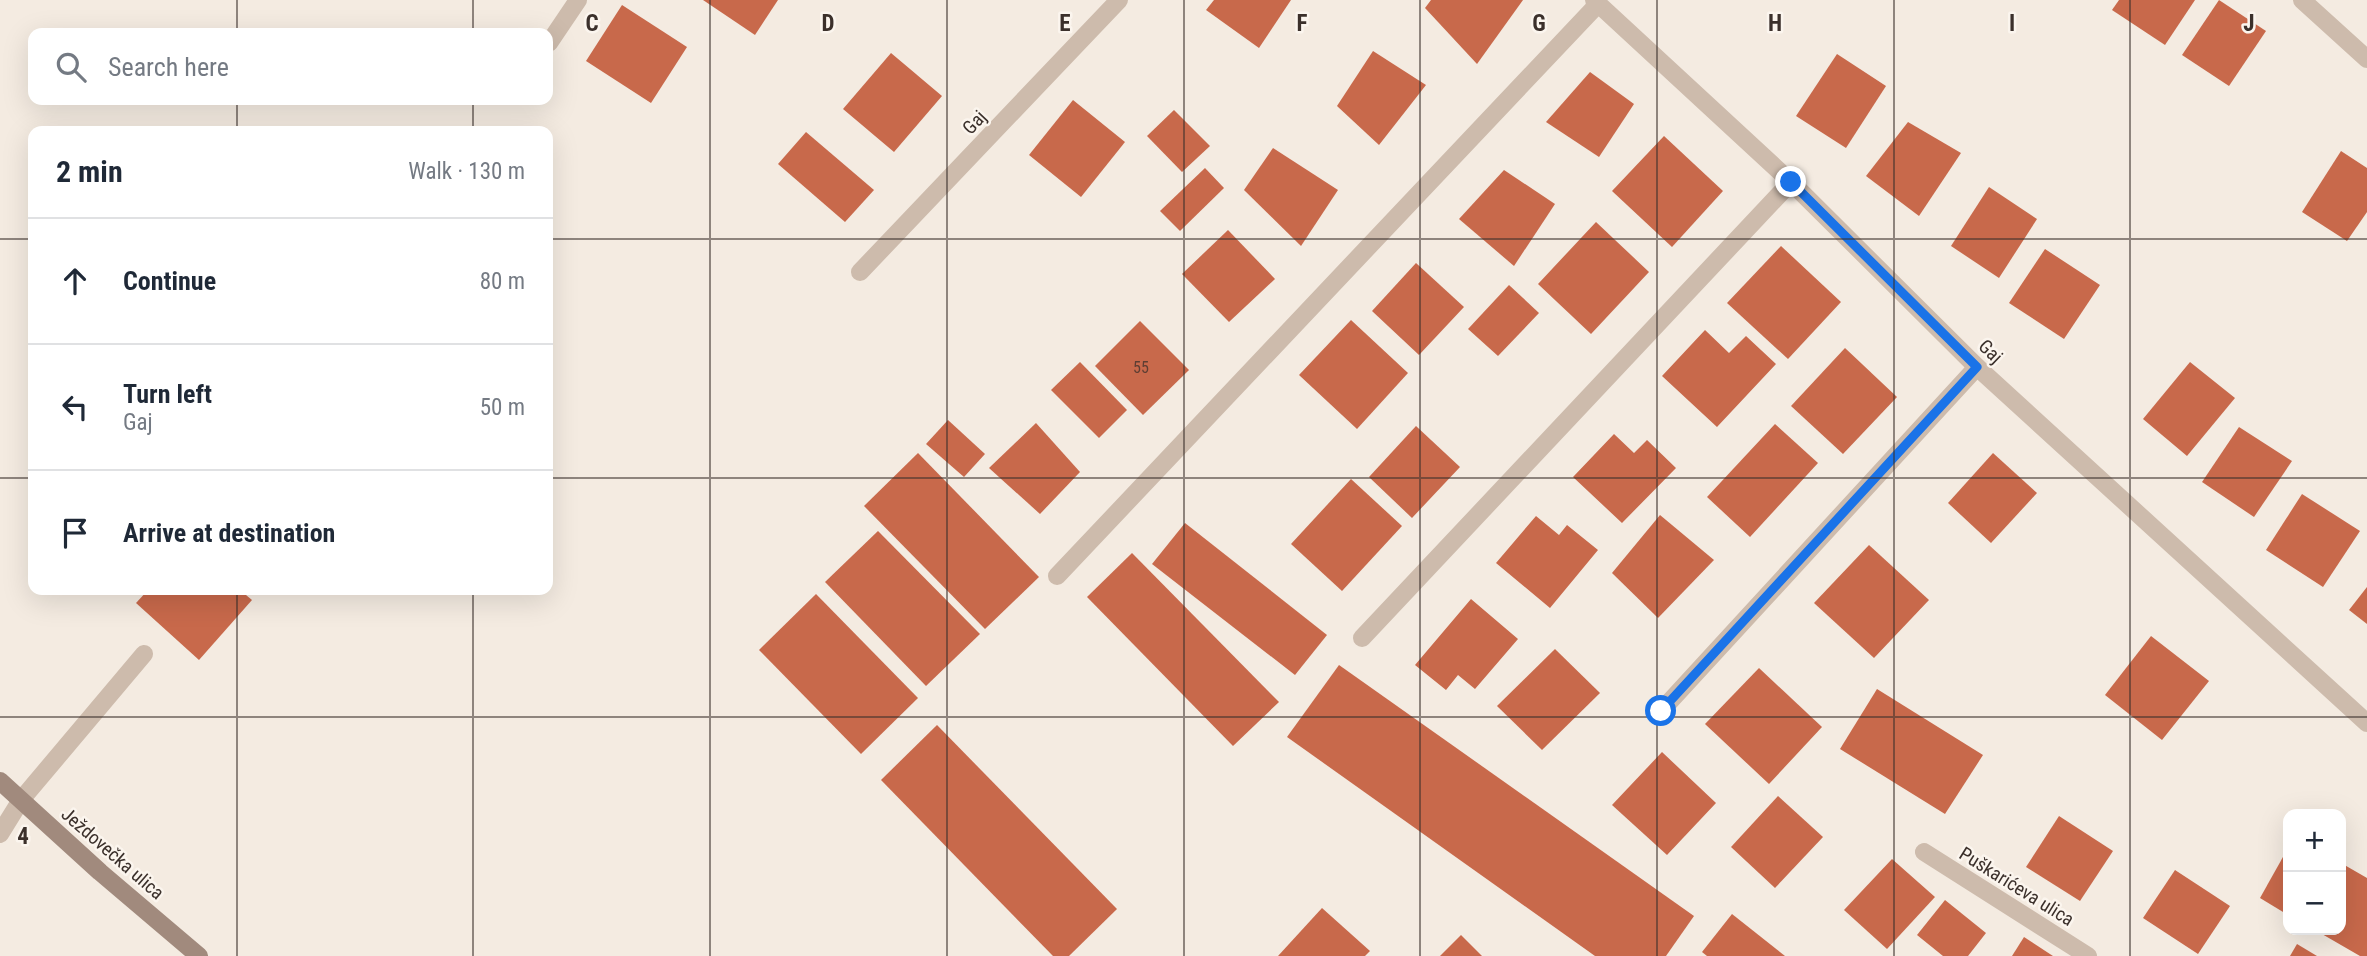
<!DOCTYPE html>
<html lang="en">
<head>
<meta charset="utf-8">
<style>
	body { margin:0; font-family:"Roboto Condensed",sans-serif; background:#f6f6f7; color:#1f2937 }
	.controls { position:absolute; right:21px; bottom:21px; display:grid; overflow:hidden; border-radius:14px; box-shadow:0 7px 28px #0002 }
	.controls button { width:63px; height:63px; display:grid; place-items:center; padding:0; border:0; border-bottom:2px solid #e0e1e3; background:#fff; color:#1f2937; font:35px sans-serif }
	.stop { position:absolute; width:21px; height:21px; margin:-16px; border:5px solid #1a73e8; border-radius:50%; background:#fff }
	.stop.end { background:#1a73e8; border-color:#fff; box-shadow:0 2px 7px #0008 }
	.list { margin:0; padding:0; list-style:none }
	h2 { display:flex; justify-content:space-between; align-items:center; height:91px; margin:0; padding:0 28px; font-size:30px }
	h2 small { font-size:23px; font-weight:400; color:#747a83 }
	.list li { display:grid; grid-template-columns:46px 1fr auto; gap:21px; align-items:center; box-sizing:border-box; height:126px; padding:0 28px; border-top:2px solid #e0e1e3 }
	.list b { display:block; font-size:26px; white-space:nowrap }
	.list p { margin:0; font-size:23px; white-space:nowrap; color:#747a83 }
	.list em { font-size:23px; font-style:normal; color:#747a83 }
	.icon { flex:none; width:38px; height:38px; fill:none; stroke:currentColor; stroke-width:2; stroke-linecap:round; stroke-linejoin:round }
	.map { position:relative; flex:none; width:2367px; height:956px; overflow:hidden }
	.search { position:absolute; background:#fff; box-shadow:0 7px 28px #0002; left:28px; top:28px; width:525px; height:77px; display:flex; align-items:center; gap:18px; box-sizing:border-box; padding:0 24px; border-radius:14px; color:#747a83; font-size:26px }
	.panel { position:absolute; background:#fff; box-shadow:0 7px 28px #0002; left:28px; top:126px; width:525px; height:469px; border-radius:14px }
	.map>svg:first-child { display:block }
	.building { fill:#c8694b }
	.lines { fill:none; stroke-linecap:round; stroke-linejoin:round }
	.lane { stroke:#cdbbac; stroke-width:18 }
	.street { stroke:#cdbbac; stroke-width:18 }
	.secondary { stroke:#a18a7d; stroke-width:18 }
	.route { stroke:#1a73e8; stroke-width:9 }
	.grid { fill:none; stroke:#3b302b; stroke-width:2; stroke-opacity:0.55 }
	.labels { text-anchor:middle; stroke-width:5; stroke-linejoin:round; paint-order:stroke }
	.number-label { font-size:16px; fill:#5e3e33 }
	.street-label { font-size:19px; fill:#3b302b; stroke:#fbf5ee }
	.grid-label { font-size:23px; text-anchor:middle; font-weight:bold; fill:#3b302b; stroke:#fbf5ee; stroke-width:5; stroke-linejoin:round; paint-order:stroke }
</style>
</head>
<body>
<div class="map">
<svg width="2367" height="956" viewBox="0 0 2367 956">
	<rect width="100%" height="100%" fill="#f4ebe1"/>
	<g class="building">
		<path d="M703 0H778L755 35Z"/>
		<path d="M1214 0H1291L1259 48 1206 10Z"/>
		<path d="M1431 0H1523L1477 64 1425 8Z"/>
		<path d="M2119 0H2195L2165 45 2112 10Z"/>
		<path d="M2219 0 2266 31 2229 86 2182 55Z"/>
		<path d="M622 5 687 47 651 103 586 61Z"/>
		<path d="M1373 51 1426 85 1379 145 1337 106Z"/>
		<path d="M891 53 942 96 894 152 843 109Z"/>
		<path d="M1837 54 1886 86 1846 148 1796 116Z"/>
		<path d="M1590 72 1634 104 1599 157 1546 122Z"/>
		<path d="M1073 100 1125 142 1081 197 1029 155Z"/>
		<path d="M1174 110 1210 146 1182 172 1147 136Z"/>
		<path d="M1908 122 1961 153 1919 216 1866 176Z"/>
		<path d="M806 132 874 190 845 222 778 164Z"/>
		<path d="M1664 136 1723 191 1672 247 1612 191Z"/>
		<path d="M1273 148 1338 190 1301 246 1244 190Z"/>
		<path d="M2341 151 2367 168V212L2347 241 2302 212Z"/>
		<path d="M1205 168 1224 188 1180 231 1160 211Z"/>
		<path d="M1504 170 1555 204 1514 266 1459 219Z"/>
		<path d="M1989 187 2037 219 1999 278 1951 246Z"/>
		<path d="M1596 222 1649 272 1591 334 1538 284Z"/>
		<path d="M1228 230 1275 279 1229 322 1182 274Z"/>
		<path d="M1781 246 1841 302 1788 359 1727 303Z"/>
		<path d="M2045 249 2100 285 2064 339 2009 303Z"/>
		<path d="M1416 263 1464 307 1419 355 1372 311Z"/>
		<path d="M1509 285 1539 313 1498 356 1468 329Z"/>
		<path d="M1351 320 1408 373 1357 429 1299 375Z"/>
		<path d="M1140 321 1189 370 1143 415 1095 366Z"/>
		<path d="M1705 330 1729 353 1746 336 1776 364 1717 427 1662 376Z"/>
		<path d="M1845 348 1897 397 1843 454 1791 406Z"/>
		<path d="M1080 362 1127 410 1099 438 1051 390Z"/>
		<path d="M2190 362 2235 398 2187 456 2143 419Z"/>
		<path d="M948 420 985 454 964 477 926 444Z"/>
		<path d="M1036 423 1080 472 1040 514 989 468Z"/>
		<path d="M1775 424 1818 463 1750 537 1707 497Z"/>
		<path d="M1416 426 1460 467 1412 518 1369 477Z"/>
		<path d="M2239 427 2292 461 2254 517 2202 482Z"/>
		<path d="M1614 434 1634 453 1647 440 1676 468 1622 523 1573 477Z"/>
		<path d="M918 453 1039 577 985 629 864 506Z"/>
		<path d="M1993 453 2037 493 1991 543 1948 503Z"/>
		<path d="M1351 479 1402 526 1342 591 1291 544Z"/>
		<path d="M2302 494 2360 531 2323 587 2266 550Z"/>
		<path d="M1660 515 1714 560 1658 618 1612 573Z"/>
		<path d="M1536 516 1559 535 1567 525 1598 550 1550 608 1496 563Z"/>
		<path d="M1185 523 1327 635 1295 675 1152 564Z"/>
		<path d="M878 531 980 634 926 686 825 582Z"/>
		<path d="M1869 545 1929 600 1874 658 1814 603Z"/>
		<path d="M1132 553 1279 702 1233 746 1087 597Z"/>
		<path d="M2367 587V624L2349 610Z"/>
		<path d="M148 590H240L252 600 199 660 136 603Z"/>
		<path d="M816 594 918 698 861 754 759 650Z"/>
		<path d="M1471 599 1518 639 1475 689 1458 675 1446 690 1415 665Z"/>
		<path d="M2151 636 2209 681 2162 740 2105 695Z"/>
		<path d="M1555 649 1600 693 1542 750 1497 706Z"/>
		<path d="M1339 665 1694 916 1666 956H1595L1287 737Z"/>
		<path d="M1759 668 1822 727 1769 784 1705 724Z"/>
		<path d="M1877 689 1983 755 1945 814 1840 749Z"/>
		<path d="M937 725 1117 909 1069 956H1053L881 780Z"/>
		<path d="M1662 752 1716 803 1667 855 1612 805Z"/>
		<path d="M1778 796 1823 837 1775 888 1731 847Z"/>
		<path d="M2059 816 2113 851 2080 901 2026 867Z"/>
		<path d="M2288 848V915L2260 898Z"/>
		<path d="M1892 859 1935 897 1887 949 1844 910Z"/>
		<path d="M2341 863 2367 878V956H2360L2315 930H2341Z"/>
		<path d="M2175 870 2230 906 2198 954 2143 918Z"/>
		<path d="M1945 900 1986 933 1968 956H1943L1917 935Z"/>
		<path d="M1322 908 1370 951 1365 956H1278Z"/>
		<path d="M1732 914 1785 956H1707L1702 952Z"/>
		<path d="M1461 935 1482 956H1440Z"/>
		<path d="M2024 937 2053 956H2012Z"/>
		<path d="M2297 944 2317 956H2290Z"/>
	</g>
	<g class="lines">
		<path class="lane" d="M0 834 21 800 144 654"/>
		<g class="street">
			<path d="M1594 0 1791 182 1977 367 2367 723"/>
			<path d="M2302 0 2367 59"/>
			<path d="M549 43 578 0"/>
			<path d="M860 272 1119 0"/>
			<path d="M1057 576 1598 4"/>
			<path d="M1362 638 1791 182"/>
			<path d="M1661 711 1977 367"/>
			<path d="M1924 852 2088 956"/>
		</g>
		<path class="secondary" d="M0 781 100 872 199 956"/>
	</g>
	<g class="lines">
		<path class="route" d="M1661 711 1977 367 1791 182"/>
	</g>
	<path class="grid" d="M237 0V33M473 0V33M710 0V956M947 0V956M1184 0V956M1420 0V956M1657 0V956M1894 0V956M2130 0V956M237 100V131M473 100V131M0 239H33M548 239H2367M0 478H33M548 478H2367M237 590V956M473 590V956M0 717H2367"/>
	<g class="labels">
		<g class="number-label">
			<text x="1141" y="373">55</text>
		</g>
		<g class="street-label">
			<text transform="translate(974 122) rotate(-47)" y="7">Gaj</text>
			<text transform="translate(1991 351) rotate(44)" y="7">Gaj</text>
			<text transform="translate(113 853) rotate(41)" y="7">Ježdovečka ulica</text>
			<text transform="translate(2017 886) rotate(32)" y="7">Puškarićeva ulica</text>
		</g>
	</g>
	<g class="grid-label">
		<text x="592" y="31">C</text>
		<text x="828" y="31">D</text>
		<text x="1065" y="31">E</text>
		<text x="1302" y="31">F</text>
		<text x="1539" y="31">G</text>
		<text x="1775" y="31">H</text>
		<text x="2012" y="31">I</text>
		<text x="2249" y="31">J</text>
		<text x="23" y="844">4</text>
	</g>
</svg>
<div class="controls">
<button>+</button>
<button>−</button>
</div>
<div class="stop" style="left:1661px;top:711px"></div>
<div class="stop end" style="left:1791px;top:182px"></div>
<div class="search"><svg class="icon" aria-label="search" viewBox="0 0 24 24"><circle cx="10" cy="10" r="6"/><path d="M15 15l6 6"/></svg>Search here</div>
<section class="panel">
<h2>2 min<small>Walk · 130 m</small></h2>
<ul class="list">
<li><svg class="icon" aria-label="ahead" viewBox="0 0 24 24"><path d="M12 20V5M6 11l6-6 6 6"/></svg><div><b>Continue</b></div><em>80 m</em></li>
<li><svg class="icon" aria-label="left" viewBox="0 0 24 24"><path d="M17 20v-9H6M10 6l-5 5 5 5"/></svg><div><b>Turn left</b><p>Gaj</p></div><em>50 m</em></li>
<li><svg class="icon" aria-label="arrive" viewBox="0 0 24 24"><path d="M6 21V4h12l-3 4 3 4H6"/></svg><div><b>Arrive at destination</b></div></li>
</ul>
</section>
</div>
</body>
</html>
